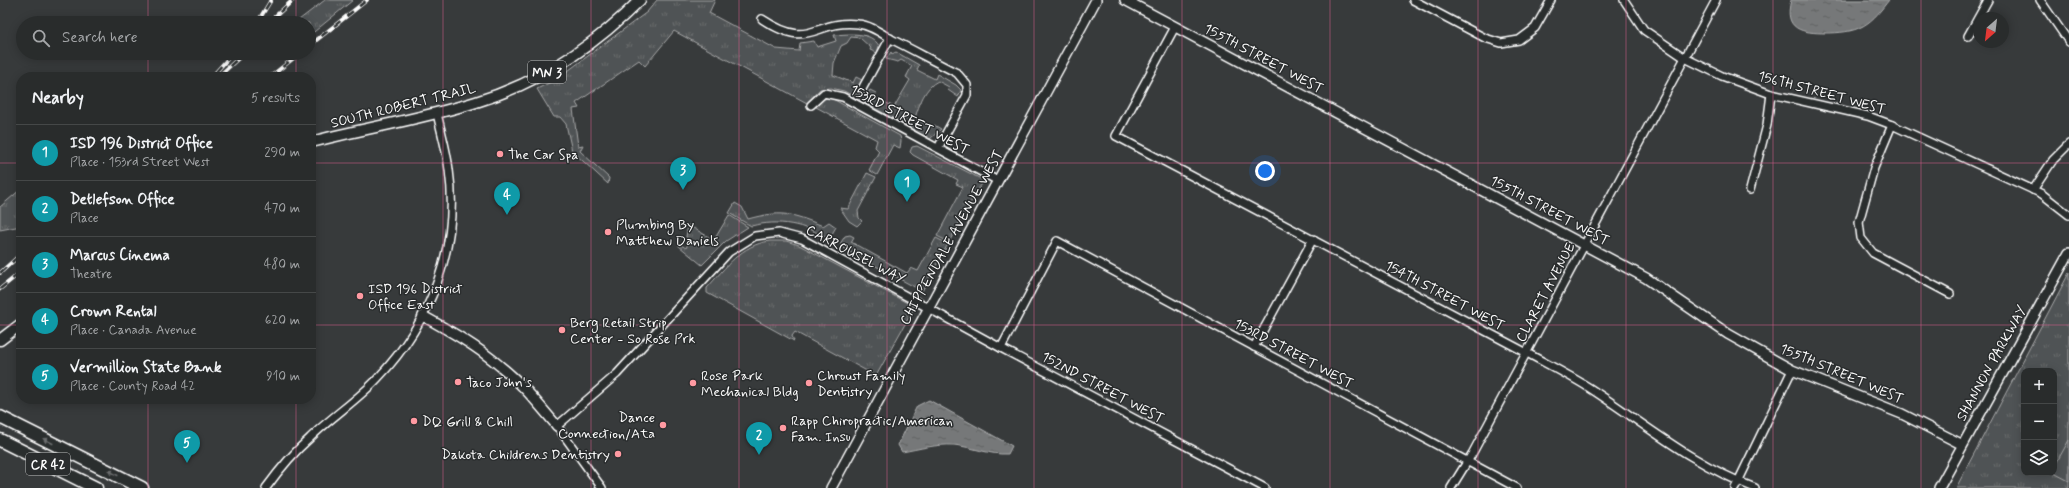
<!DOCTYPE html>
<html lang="en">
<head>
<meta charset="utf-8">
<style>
	body { margin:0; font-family:Mynerve,sans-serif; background:#313434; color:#f1f3f6 }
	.controls { position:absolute; right:12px; bottom:12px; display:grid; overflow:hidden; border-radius:8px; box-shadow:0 2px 10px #0003 }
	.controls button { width:36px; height:36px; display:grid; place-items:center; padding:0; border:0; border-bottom:1px solid #454848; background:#292c2c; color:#f1f3f6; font:20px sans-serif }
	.compass { position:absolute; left:1973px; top:12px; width:36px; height:36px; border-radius:50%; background:#292c2c; box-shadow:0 2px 10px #0003; rotate:208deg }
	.you { position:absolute; left:1265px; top:171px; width:14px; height:14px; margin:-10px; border:3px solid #fff; border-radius:50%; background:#1a73e8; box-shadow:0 0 0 6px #1a73e833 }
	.badge { display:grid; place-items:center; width:26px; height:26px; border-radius:50%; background:#e69b98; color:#fff; font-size:13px; font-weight:700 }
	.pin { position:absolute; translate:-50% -33px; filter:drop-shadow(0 1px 2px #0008) }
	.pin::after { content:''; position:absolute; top:21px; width:14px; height:12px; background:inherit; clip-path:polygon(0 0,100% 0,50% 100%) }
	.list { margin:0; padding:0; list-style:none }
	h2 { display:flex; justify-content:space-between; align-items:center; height:52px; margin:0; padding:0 16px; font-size:17px }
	h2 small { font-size:13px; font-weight:400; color:#a5a7a9 }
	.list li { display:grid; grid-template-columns:26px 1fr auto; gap:12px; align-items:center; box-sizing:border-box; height:56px; padding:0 16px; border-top:1px solid #454848 }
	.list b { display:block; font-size:15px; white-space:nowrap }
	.list p { margin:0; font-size:13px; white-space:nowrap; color:#a5a7a9 }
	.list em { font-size:13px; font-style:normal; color:#a5a7a9 }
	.icon { flex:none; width:22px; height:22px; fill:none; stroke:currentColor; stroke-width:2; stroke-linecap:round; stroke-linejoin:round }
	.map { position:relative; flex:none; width:2069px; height:488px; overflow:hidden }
	.search { position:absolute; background:#292c2c; box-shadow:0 2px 10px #0003; left:16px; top:16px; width:300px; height:44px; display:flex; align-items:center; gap:10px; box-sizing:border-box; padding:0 14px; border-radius:22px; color:#a5a7a9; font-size:15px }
	.panel { position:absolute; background:#292c2c; box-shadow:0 2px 10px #0003; left:16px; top:72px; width:300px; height:332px; border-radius:16px }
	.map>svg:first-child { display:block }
	.grass { fill:url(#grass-tufts); stroke:#a8a9aa; fill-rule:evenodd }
	.garden { fill:#505354; stroke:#a8a9aa }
	.water { fill:url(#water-ripples); stroke:#adaeaf }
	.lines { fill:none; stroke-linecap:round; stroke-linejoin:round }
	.street-casing { stroke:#fff; stroke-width:10 }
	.secondary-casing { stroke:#fff; stroke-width:12 }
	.primary-casing { stroke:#fff; stroke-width:13 }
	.highway-casing { stroke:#fff; stroke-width:15 }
	.street { stroke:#2a2d2e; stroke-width:7 }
	.secondary { stroke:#2a2d2e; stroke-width:9 }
	.primary { stroke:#2a2d2e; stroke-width:10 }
	.highway { stroke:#2a2d2e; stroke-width:12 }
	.rail-casing { stroke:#fff; stroke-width:4 }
	.rail { stroke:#2a2d2e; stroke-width:2.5; stroke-dasharray:8; stroke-linecap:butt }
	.oneway { fill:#6a6c6d }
	.grid { fill:none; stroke:#d45d8c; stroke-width:1; stroke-opacity:0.55 }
	.poi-dot { fill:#ff9aa2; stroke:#2a2d2e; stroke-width:1.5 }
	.labels { text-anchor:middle; stroke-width:3; stroke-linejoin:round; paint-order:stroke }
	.shield { fill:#2a2d2e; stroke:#bfc0c0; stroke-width:1 }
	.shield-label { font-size:13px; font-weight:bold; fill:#fff }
	.street-label { font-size:14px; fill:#fff; stroke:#2a2d2e }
	.poi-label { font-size:14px; fill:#fff; stroke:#2a2d2e; text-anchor:start }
</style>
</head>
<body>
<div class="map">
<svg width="2069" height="488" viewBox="0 0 2069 488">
	<defs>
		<pattern id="grass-tufts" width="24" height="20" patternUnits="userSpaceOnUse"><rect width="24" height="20" fill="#505354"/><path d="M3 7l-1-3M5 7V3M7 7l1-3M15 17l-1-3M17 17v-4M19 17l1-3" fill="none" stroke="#6a6d6e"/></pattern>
		<pattern id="water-ripples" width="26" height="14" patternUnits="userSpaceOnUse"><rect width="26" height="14" fill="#767879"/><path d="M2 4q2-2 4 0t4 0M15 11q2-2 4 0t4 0" fill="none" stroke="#616262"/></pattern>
	</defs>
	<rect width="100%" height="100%" fill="#373a3b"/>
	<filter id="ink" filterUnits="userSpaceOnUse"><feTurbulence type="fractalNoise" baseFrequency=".025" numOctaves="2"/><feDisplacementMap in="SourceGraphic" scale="8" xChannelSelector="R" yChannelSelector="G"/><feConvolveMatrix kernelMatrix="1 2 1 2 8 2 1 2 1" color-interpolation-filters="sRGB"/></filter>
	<g filter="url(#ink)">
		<g class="grass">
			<path d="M325 0H353L309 36V23H295Z"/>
			<path d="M657 0H715L709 13 776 49 799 51 800 43 814 41 817 47 836 41 834 35C849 34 871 31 879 46L877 53 870 50 871 48 860 38 851 37 847 43 841 46 834 63 833 75 853 83 856 77 862 80 856 92 866 97 870 90 876 93 875 97 894 107 910 80 906 77 912 66 901 60 898 62 886 59 891 52 892 54 896 52 919 65 917 70 935 79 937 74 956 85 961 90 958 97 948 90 949 87 938 81C925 87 919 105 915 118L933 127 934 125 941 129 930 139 844 91 831 88 820 89 807 103 674 31 645 66 639 60 576 103 579 108 573 109 578 146 583 145 580 151 609 178 608 184 572 151 566 124 560 117H554L537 89 557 79 647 12Z"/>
			<path d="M831 98 900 136 901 141 900 148 893 145 877 175 869 170 879 151 875 147 877 140 816 107 822 99Z"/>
			<path d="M917 146 981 179 983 183 978 189 949 242 937 236 963 187 956 184 958 180 913 155 910 152 912 147Z"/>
			<path d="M867 173 876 177 858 211 859 218 862 221 857 226 849 221 840 208 848 209Z"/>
			<path d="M21 189V226L0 230V207Z"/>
			<path d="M735 203 742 207 748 219C781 210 791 213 823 226L829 222 836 227 829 239C803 224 780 219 751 226L729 213Z"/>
			<path d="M729 215 748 227 726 241 702 265 679 246V244L686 248 690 240 686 237 688 225 714 240Z"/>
			<path d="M850 235 854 237 851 242 907 273 911 268 918 271 936 238 948 244 922 291 846 250 840 244 845 236Z"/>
			<path d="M770 241H786L799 245 911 305 914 308 876 376 795 332 792 336 794 341 707 293V288C726 267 741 245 770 241Z"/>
			<path d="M2069 273V488H1956ZM2024 371H2054V473H2024Z"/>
		</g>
		<path class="garden" d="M2069 440V481L2054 473V467Z"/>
		<g class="water">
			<path d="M1791 0H1889C1881 10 1874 20 1863 26 1853 32 1838 33 1826 33 1802 33 1783 30 1791 0Z"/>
			<path d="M929 400 1012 446 1008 454C989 455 972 447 954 445 936 444 919 449 902 452L898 445 917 406Z"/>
		</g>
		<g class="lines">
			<defs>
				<g id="street">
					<path d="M1413 0 1485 38 1501 43 1519 40 1535 28 1551 0"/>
					<path d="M1624 0 1644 30 1685 58 1722 76 1771 94 1868 116 1892 125 2042 194 2069 215"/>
					<path d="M2040 0 2069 42"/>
					<path d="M762 19C812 52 813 19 858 24 870 25 881 33 891 39 913 50 935 62 957 73L967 85V95L938 148"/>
					<path d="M1175 27 1116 136 1527 353C1547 364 1569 375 1588 387 1644 423 1691 464 1755 488"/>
					<path d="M1968 36 1988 0"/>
					<path d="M862 89 890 38"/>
					<path d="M811 105 824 93 843 97 998 181"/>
					<path d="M1892 125 1874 168 1859 222 1861 238 1873 253 1950 294"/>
					<path d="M1750 190 1767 125 1771 94"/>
					<path d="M2033 190 2053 160 2069 144"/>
					<path d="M1254 347 1313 239"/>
					<path d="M1001 348 1057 241 1517 488"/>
					<path d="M266 488C279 470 293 453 310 438 331 417 358 400 378 378 431 322 460 246 449 170 447 151 441 132 437 113"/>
					<path d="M602 488 557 426 617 374 729 252 755 236 779 233 802 239 1001 348 1265 488"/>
					<path d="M1451 488 1472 454 1716 0"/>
					<path d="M1735 488 1792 370"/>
				</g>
				<g id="secondary">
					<path d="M1125 0 1646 278 1728 334 1792 370 1902 414 1961 444"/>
					<path d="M423 316C450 331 477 346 500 366 522 383 539 405 557 426"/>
					<path d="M831 488 1096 0"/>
					<path d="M1939 488 2069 253"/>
				</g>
				<g id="primary">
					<path d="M311 142C366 128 422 119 476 102 539 83 594 46 640 0"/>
					<path d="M0 340 21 324"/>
				</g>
				<g id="highway">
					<path d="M0 417 142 488"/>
					<path d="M0 440 96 488"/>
				</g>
			</defs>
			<use href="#street" class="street-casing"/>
			<use href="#secondary" class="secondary-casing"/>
			<use href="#primary" class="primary-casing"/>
			<use href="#highway" class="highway-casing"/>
			<use href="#street" class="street"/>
			<use href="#secondary" class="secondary"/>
			<use href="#primary" class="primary"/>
			<use href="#highway" class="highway"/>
			<defs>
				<g id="rail">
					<path d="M257 23 271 0"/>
					<path d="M268 23 293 0"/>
					<path d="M309 46 367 0"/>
					<path d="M216 72 233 53"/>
					<path d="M218 77 244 53"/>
					<path d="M270 77 300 53"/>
					<path d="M0 273 21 254"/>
					<path d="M0 289 21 272"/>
				</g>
			</defs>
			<use href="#rail" class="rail-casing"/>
			<use href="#rail" class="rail"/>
		</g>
		<defs><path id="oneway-solid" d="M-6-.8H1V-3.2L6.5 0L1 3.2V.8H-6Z"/></defs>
		<g class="oneway">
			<use href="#oneway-solid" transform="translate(48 441) rotate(-153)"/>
			<use href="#oneway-solid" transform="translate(113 473) rotate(-153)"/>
		</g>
	</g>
	<path class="grid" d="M148 0V23M296 0V23M443 0V488M591 0V488M739 0V488M887 0V488M1034 0V488M1182 0V488M1330 0V488M1478 0V488M1626 0V488M1773 0V488M1921 0V488M148 53V77M296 53V77M0 163H21M311 163H2069M0 325H21M311 325H2069M148 399V488M296 399V488"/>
	<g class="poi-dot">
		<circle cx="500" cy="154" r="4"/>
		<circle cx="608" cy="232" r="4"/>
		<circle cx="360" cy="296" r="4"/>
		<circle cx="562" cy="330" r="4"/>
		<circle cx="458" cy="382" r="4"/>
		<circle cx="693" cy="383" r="4"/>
		<circle cx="809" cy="383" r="4"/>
		<circle cx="414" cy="421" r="4"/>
		<circle cx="663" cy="425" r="4"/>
		<circle cx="783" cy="428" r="4"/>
		<circle cx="618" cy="454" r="4"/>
	</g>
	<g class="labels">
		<g class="shield">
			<rect x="528" y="61" width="38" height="22" rx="3"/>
			<rect x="26" y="453" width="44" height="22" rx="3"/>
		</g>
		<g class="shield-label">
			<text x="547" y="77">MN 3</text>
			<text x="48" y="469">CR 42</text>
		</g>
		<g class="street-label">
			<text transform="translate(1264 58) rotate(28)" y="5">155TH STREET WEST</text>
			<text transform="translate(1822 92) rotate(15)" y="5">156TH STREET WEST</text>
			<text transform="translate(403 105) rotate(-14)" y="5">SOUTH ROBERT TRAIL</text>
			<text transform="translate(910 119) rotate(28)" y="5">153RD STREET WEST</text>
			<text transform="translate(1550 210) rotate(28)" y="5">155TH STREET WEST</text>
			<text transform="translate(951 237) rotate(-61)" y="5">CHIPPENDALE AVENUE WEST</text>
			<text transform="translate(856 254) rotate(28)" y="5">CARROUSEL WAY</text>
			<text transform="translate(1545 292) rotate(-62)" y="5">CLARET AVENUE</text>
			<text transform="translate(1445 295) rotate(28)" y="5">154TH STREET WEST</text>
			<text transform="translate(1294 353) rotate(28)" y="5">153RD STREET WEST</text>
			<text transform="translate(1991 363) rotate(-61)" y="5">SHANNON PARKWAY</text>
			<text transform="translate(1842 373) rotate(23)" y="5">155TH STREET WEST</text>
			<text transform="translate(1103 387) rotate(28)" y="5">152ND STREET WEST</text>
		</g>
		<g class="poi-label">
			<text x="508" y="159">The Car Spa</text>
			<text x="616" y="229">Plumbing By<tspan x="616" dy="16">Matthew Daniels</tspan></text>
			<text x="368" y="293">ISD 196 District<tspan x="368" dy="16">Office East</tspan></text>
			<text x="570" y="327">Berg Retail Strip<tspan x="570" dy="16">Center - So Rose Prk</tspan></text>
			<text x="701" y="380">Rose Park<tspan x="701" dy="16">Mechanical Bldg</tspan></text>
			<text x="817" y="380">Chroust Family<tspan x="817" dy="16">Dentistry</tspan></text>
			<text x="466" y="387">Taco John's</text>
			<text x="655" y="422" text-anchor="end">Dance<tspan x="655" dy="16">Connection/Ata</tspan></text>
			<text x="791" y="425">Rapp Chiropractic/American<tspan x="791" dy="16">Fam. Insu</tspan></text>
			<text x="422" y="426">DQ Grill &amp; Chill</text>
			<text x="610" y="459" text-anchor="end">Dakota Childrens Dentistry</text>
		</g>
	</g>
</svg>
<div class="controls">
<button>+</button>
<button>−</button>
<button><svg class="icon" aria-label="layers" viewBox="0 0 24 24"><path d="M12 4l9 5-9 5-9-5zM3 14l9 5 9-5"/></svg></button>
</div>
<svg class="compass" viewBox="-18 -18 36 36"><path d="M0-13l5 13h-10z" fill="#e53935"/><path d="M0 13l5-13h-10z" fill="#a5a7a9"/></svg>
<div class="you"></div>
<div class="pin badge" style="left:907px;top:202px;background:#0f9aa8">1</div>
<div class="pin badge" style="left:759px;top:455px;background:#0f9aa8">2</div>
<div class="pin badge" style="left:683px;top:190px;background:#0f9aa8">3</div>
<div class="pin badge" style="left:507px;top:215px;background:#0f9aa8">4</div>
<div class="pin badge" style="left:187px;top:463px;background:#0f9aa8">5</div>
<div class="search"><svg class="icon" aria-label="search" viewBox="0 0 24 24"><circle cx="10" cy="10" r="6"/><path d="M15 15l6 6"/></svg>Search here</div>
<section class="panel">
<h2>Nearby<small>5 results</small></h2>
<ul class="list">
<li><span class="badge" style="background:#0f9aa8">1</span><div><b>ISD 196 District Office</b><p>Place · 153rd Street West</p></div><em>290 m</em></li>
<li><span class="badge" style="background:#0f9aa8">2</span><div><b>Detlefson Office</b><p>Place</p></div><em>470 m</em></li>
<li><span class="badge" style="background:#0f9aa8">3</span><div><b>Marcus Cinema</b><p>Theatre</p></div><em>480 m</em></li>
<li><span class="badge" style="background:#0f9aa8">4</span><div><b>Crown Rental</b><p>Place · Canada Avenue</p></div><em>620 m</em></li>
<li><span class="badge" style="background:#0f9aa8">5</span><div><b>Vermillion State Bank</b><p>Place · County Road 42</p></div><em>910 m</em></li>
</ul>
</section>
</div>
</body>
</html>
